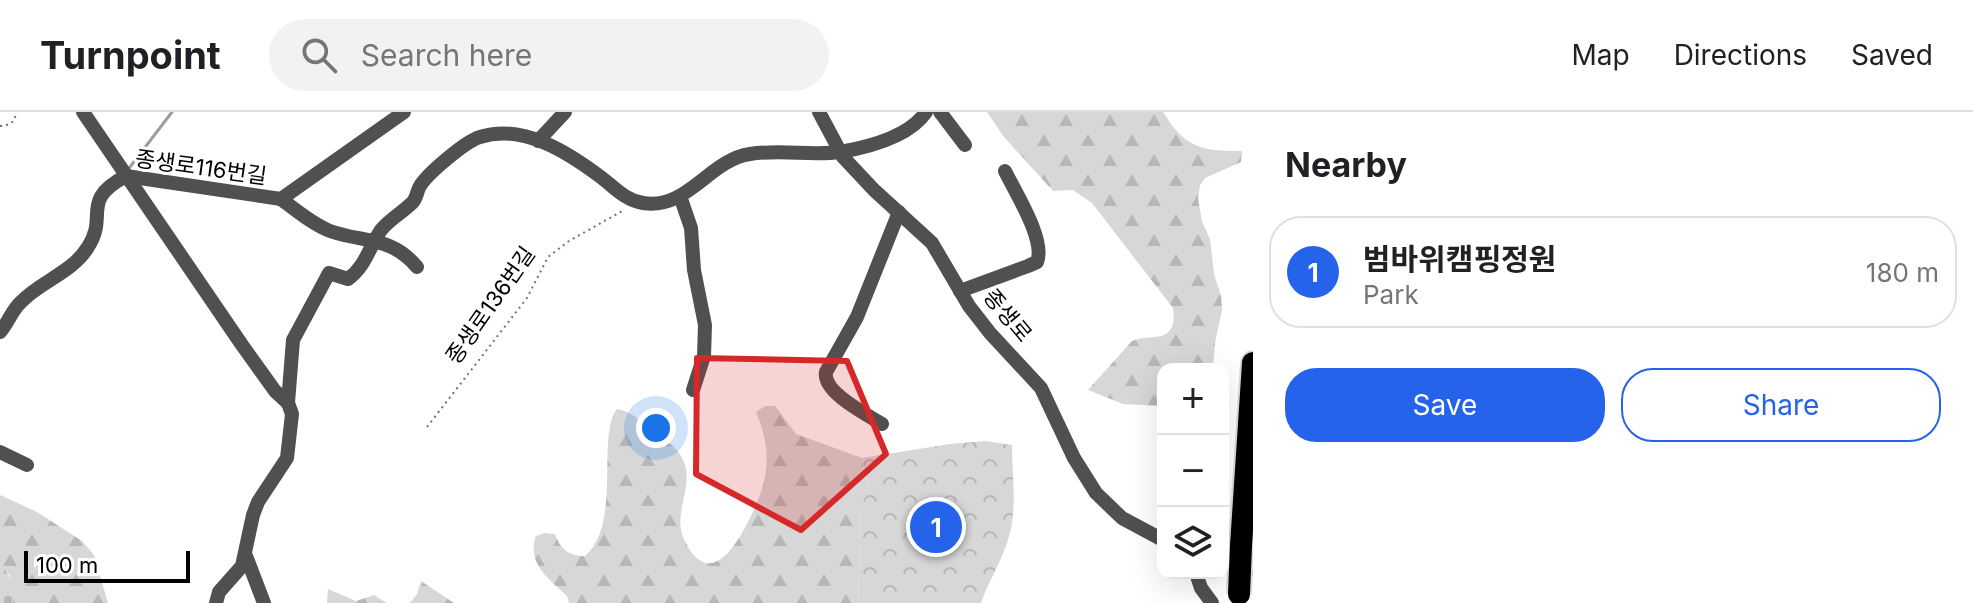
<!DOCTYPE html>
<html lang="en">
<head>
<meta charset="utf-8">
<style>
	body { margin:0; font-family:Inter,"Noto Sans KR",sans-serif; background:#f2f2f2; color:#202124 }
	.controls { position:absolute; right:24px; bottom:24px; display:grid; overflow:hidden; border-radius:16px; box-shadow:0 8px 32px #0002 }
	.controls button { width:72px; height:72px; display:grid; place-items:center; padding:0; border:0; border-bottom:2px solid #e0e0e0; background:#fff; color:#202124; font:40px sans-serif }
	.scale { position:absolute; left:24px; bottom:20px; width:166px; box-sizing:border-box; padding-left:8px; border:4px solid #000; border-top:0; font-size:22px; line-height:28px; white-space:nowrap; color:#000; -webkit-text-stroke:6px #fff; paint-order:stroke }
	.you { position:absolute; left:656px; top:316px; width:28px; height:28px; margin:-20px; border:6px solid #fff; border-radius:50%; background:#1a73e8; box-shadow:0 0 0 12px #1a73e833 }
	.badge { display:grid; place-items:center; width:52px; height:52px; border-radius:50%; background:#2563eb; color:#fff; font-size:26px; font-weight:700 }
	.pin { position:absolute; translate:-50% -50%; border:4px solid #fff; box-shadow:0 2px 8px #0006 }
	.list { margin:0; padding:0; list-style:none }
	h2 { display:flex; justify-content:space-between; align-items:center; height:104px; margin:0; padding:0 32px; font-size:34px }
	h2 small { font-size:26px; font-weight:400; color:#757577 }
	.list li { display:grid; grid-template-columns:52px 1fr auto; gap:24px; align-items:center; box-sizing:border-box; height:112px; margin:0 16px 16px; padding:0 16px; border:2px solid #e0e0e0; border-radius:32px }
	.list b { display:block; font-size:30px; white-space:nowrap }
	.list p { margin:0; font-size:26px; white-space:nowrap; color:#757577 }
	.list em { font-size:26px; font-style:normal; color:#757577 }
	.actions { display:flex; gap:16px; padding:24px 32px }
	.actions a { flex:1; padding:18px 0; border:2px solid #2563eb; border-radius:32px; text-align:center; font-size:28px; color:#2563eb }
	.actions .main { background:#2563eb; color:#fff }
	.icon { flex:none; width:44px; height:44px; fill:none; stroke:currentColor; stroke-width:2; stroke-linecap:round; stroke-linejoin:round }
	.map { position:relative; flex:none; width:1253px; height:491px; overflow:hidden }
	header { display:flex; align-items:center; gap:48px; box-sizing:border-box; height:112px; padding:0 40px; background:#fff; border-bottom:2px solid #e0e0e0 }
	header strong { font-size:38px }
	nav { display:flex; gap:44px; margin-inline-start:auto; font-size:28px }
	.search { width:560px; height:72px; background:#f2f2f2; display:flex; align-items:center; gap:20px; box-sizing:border-box; padding:0 28px; border-radius:44px; color:#757577; font-size:30px }
	main { display:flex }
	aside { flex:1; background:#fff }
	.map>svg:first-child { display:block }
	.forest { fill:url(#forest-firs) }
	.cemetery { fill:url(#cemetery-stones) }
	.park { fill:url(#park-crowns) }
	.lines { fill:none; stroke-linecap:round; stroke-linejoin:round }
	.stream { stroke:#9e9e9e; stroke-width:3 }
	.highway-casing { stroke:#dbdbdb; stroke-width:26 }
	.path { stroke:#727272; stroke-width:2; stroke-dasharray:2 4; stroke-linecap:butt }
	.minor { stroke:#505050; stroke-width:14 }
	.highway { stroke:#000; stroke-width:22 }
	.highway-bridge-casing { stroke:#dbdbdb; stroke-width:26; stroke-linecap:butt }
	.highway-bridge { stroke:#000; stroke-width:22 }
	.marked { fill:#d62828; fill-opacity:0.2; stroke:#d62828; stroke-width:6; stroke-linejoin:round }
	.labels { text-anchor:middle; stroke-width:6; stroke-linejoin:round; paint-order:stroke }
	.street-label { font-size:22px; fill:#000; stroke:#fff }
</style>
</head>
<body>
<header>
<strong>Turnpoint</strong>
<div class="search"><svg class="icon" aria-label="search" viewBox="0 0 24 24"><circle cx="10" cy="10" r="6"/><path d="M15 15l6 6"/></svg>Search here</div>
<nav><a>Map</a><a>Directions</a><a>Saved</a></nav>
</header>
<main>
<div class="map">
<svg width="1253" height="491" viewBox="0 0 1253 491">
	<defs>
		<pattern id="forest-firs" width="22" height="20" patternUnits="userSpaceOnUse" patternTransform="scale(2)"><rect width="22" height="20" fill="#d7d7d7"/><path d="M5 1l3.5 6h-7zM16 11l3.5 6h-7z" fill="#b7b7b7"/></pattern>
		<pattern id="cemetery-stones" width="16" height="16" patternUnits="userSpaceOnUse" patternTransform="scale(2)"><rect width="16" height="16" fill="#d7d7d7"/><path d="M2 7V4a2 2 0 0 1 4 0v3zM10 15v-3a2 2 0 0 1 4 0v3z" fill="#b7b7b7"/></pattern>
		<pattern id="park-crowns" width="20" height="18" patternUnits="userSpaceOnUse" patternTransform="scale(2)"><rect width="20" height="18" fill="#d7d7d7"/><path d="M2 6a3 3 0 1 1 6 0M12 15a3 3 0 1 1 6 0" fill="none" stroke="#b7b7b7"/></pattern>
	</defs>
	<rect width="100%" height="100%" fill="#fff"/>
	<g class="forest">
		<path d="M987 0H1163C1185 36 1201 39 1242 39L1241 50 1205 66 1200 73 1198 86 1202 110 1210 127 1214 162 1221 184 1222 198 1215 231 1213 257H1163V294L1123 292 1088 278 1132 229C1152 221 1178 234 1173 196L1092 91 1073 78 1053 79 1004 25Z"/>
		<path d="M765 294H775L796 322 862 346 868 373 861 398 858 491H569L567 484C549 467 526 451 536 424L545 421 555 422C561 438 569 444 585 444 615 418 604 357 609 320 611 311 611 304 617 297 637 301 642 313 657 323 668 331 677 334 683 348 695 373 673 400 683 425 702 468 724 452 742 421 766 377 776 348 756 300Z"/>
		<path d="M0 383 37 400 82 429 94 443 108 491H13L10 464 0 451Z"/>
		<path d="M421 469 454 491H410L417 482Z"/>
		<path d="M328 477 356 489 374 483 387 491H327Z"/>
	</g>
	<path class="cemetery" d="M0 451C10 463 15 474 13 491H0Z"/>
	<path class="park" d="M986 329 1012 333C1012 362 1017 393 1010 421 1004 445 989 468 981 491H858L861 398 868 373 862 346 950 332Z"/>
	<g class="lines">
		<path class="stream" d="M130 55 172 0"/>
		<defs>
			<path id="highway" d="M1241 434 1253 251"/>
		</defs>
		<use href="#highway" class="highway-casing"/>
		<g class="path">
			<path d="M0 14C10 13 15 11 16 0"/>
			<path d="M427 315 527 186 548 145 569 129 624 98"/>
		</g>
		<g class="minor">
			<path d="M83 0 242 233 275 279 288 291"/>
			<path d="M819 0 843 45 874 78 932 131 969 194 990 221 1041 276 1074 346 1096 381 1122 406 1163 428"/>
			<path d="M940 0 965 33"/>
			<path d="M538 29 565 0"/>
			<path d="M680 84 691 116 694 158 705 213 704 244 693 278"/>
			<path d="M281 87C296 98 312 112 330 119 364 131 391 124 417 155"/>
			<path d="M960 179 1028 154 1037 150C1046 128 1015 80 1005 59"/>
			<path d="M0 220C8 211 12 198 21 190 41 169 72 161 88 135 109 103 79 89 126 64L281 87 404 0"/>
			<path d="M882 312C866 302 822 280 826 260L857 205 899 100"/>
			<path d="M0 340 27 353"/>
			<path d="M246 444 264 491"/>
			<path d="M1223 449 1253 456"/>
			<path d="M1196 461 1201 476 1212 491"/>
			<path d="M216 491 219 480 242 454 253 403 258 390 287 346 292 302 288 291 293 228 329 161 348 167C366 154 369 135 381 118 390 107 403 100 413 90 417 85 417 79 420 74 428 61 466 29 480 25 523 11 569 41 602 66 615 76 625 88 643 91 688 98 709 48 750 42 780 37 811 44 840 40 869 35 909 25 926 0"/>
		</g>
		<use href="#highway" class="highway"/>
		<defs>
			<path id="highway-bridge" d="M1239 482 1241 434"/>
		</defs>
		<use href="#highway-bridge" class="highway-bridge-casing"/>
		<use href="#highway-bridge" class="highway-bridge"/>
	</g>
	<path class="marked" d="M697 246 847 249 886 342 801 418 696 362Z"/>
	<g class="labels">
		<g class="street-label">
			<text transform="translate(201 55) rotate(8)" y="8">종생로116번길</text>
			<text transform="translate(490 193) rotate(-55)" y="8">종생로136번길</text>
			<text transform="translate(1008 203) rotate(50)" y="8">종생로</text>
		</g>
	</g>
</svg>
<div class="controls">
<button>+</button>
<button>−</button>
<button><svg class="icon" aria-label="layers" viewBox="0 0 24 24"><path d="M12 4l9 5-9 5-9-5zM3 14l9 5 9-5"/></svg></button>
</div>
<div class="scale">100 m</div>
<div class="you"></div>
<div class="pin badge" style="left:936px;top:415px">1</div>
</div>
<aside>
<h2>Nearby<small></small></h2>
<ul class="list">
<li><span class="badge">1</span><div><b>범바위캠핑정원</b><p>Park</p></div><em>180 m</em></li>
</ul>
<div class="actions"><a class="main">Save</a><a>Share</a></div>
</aside>
</main>
</body>
</html>
